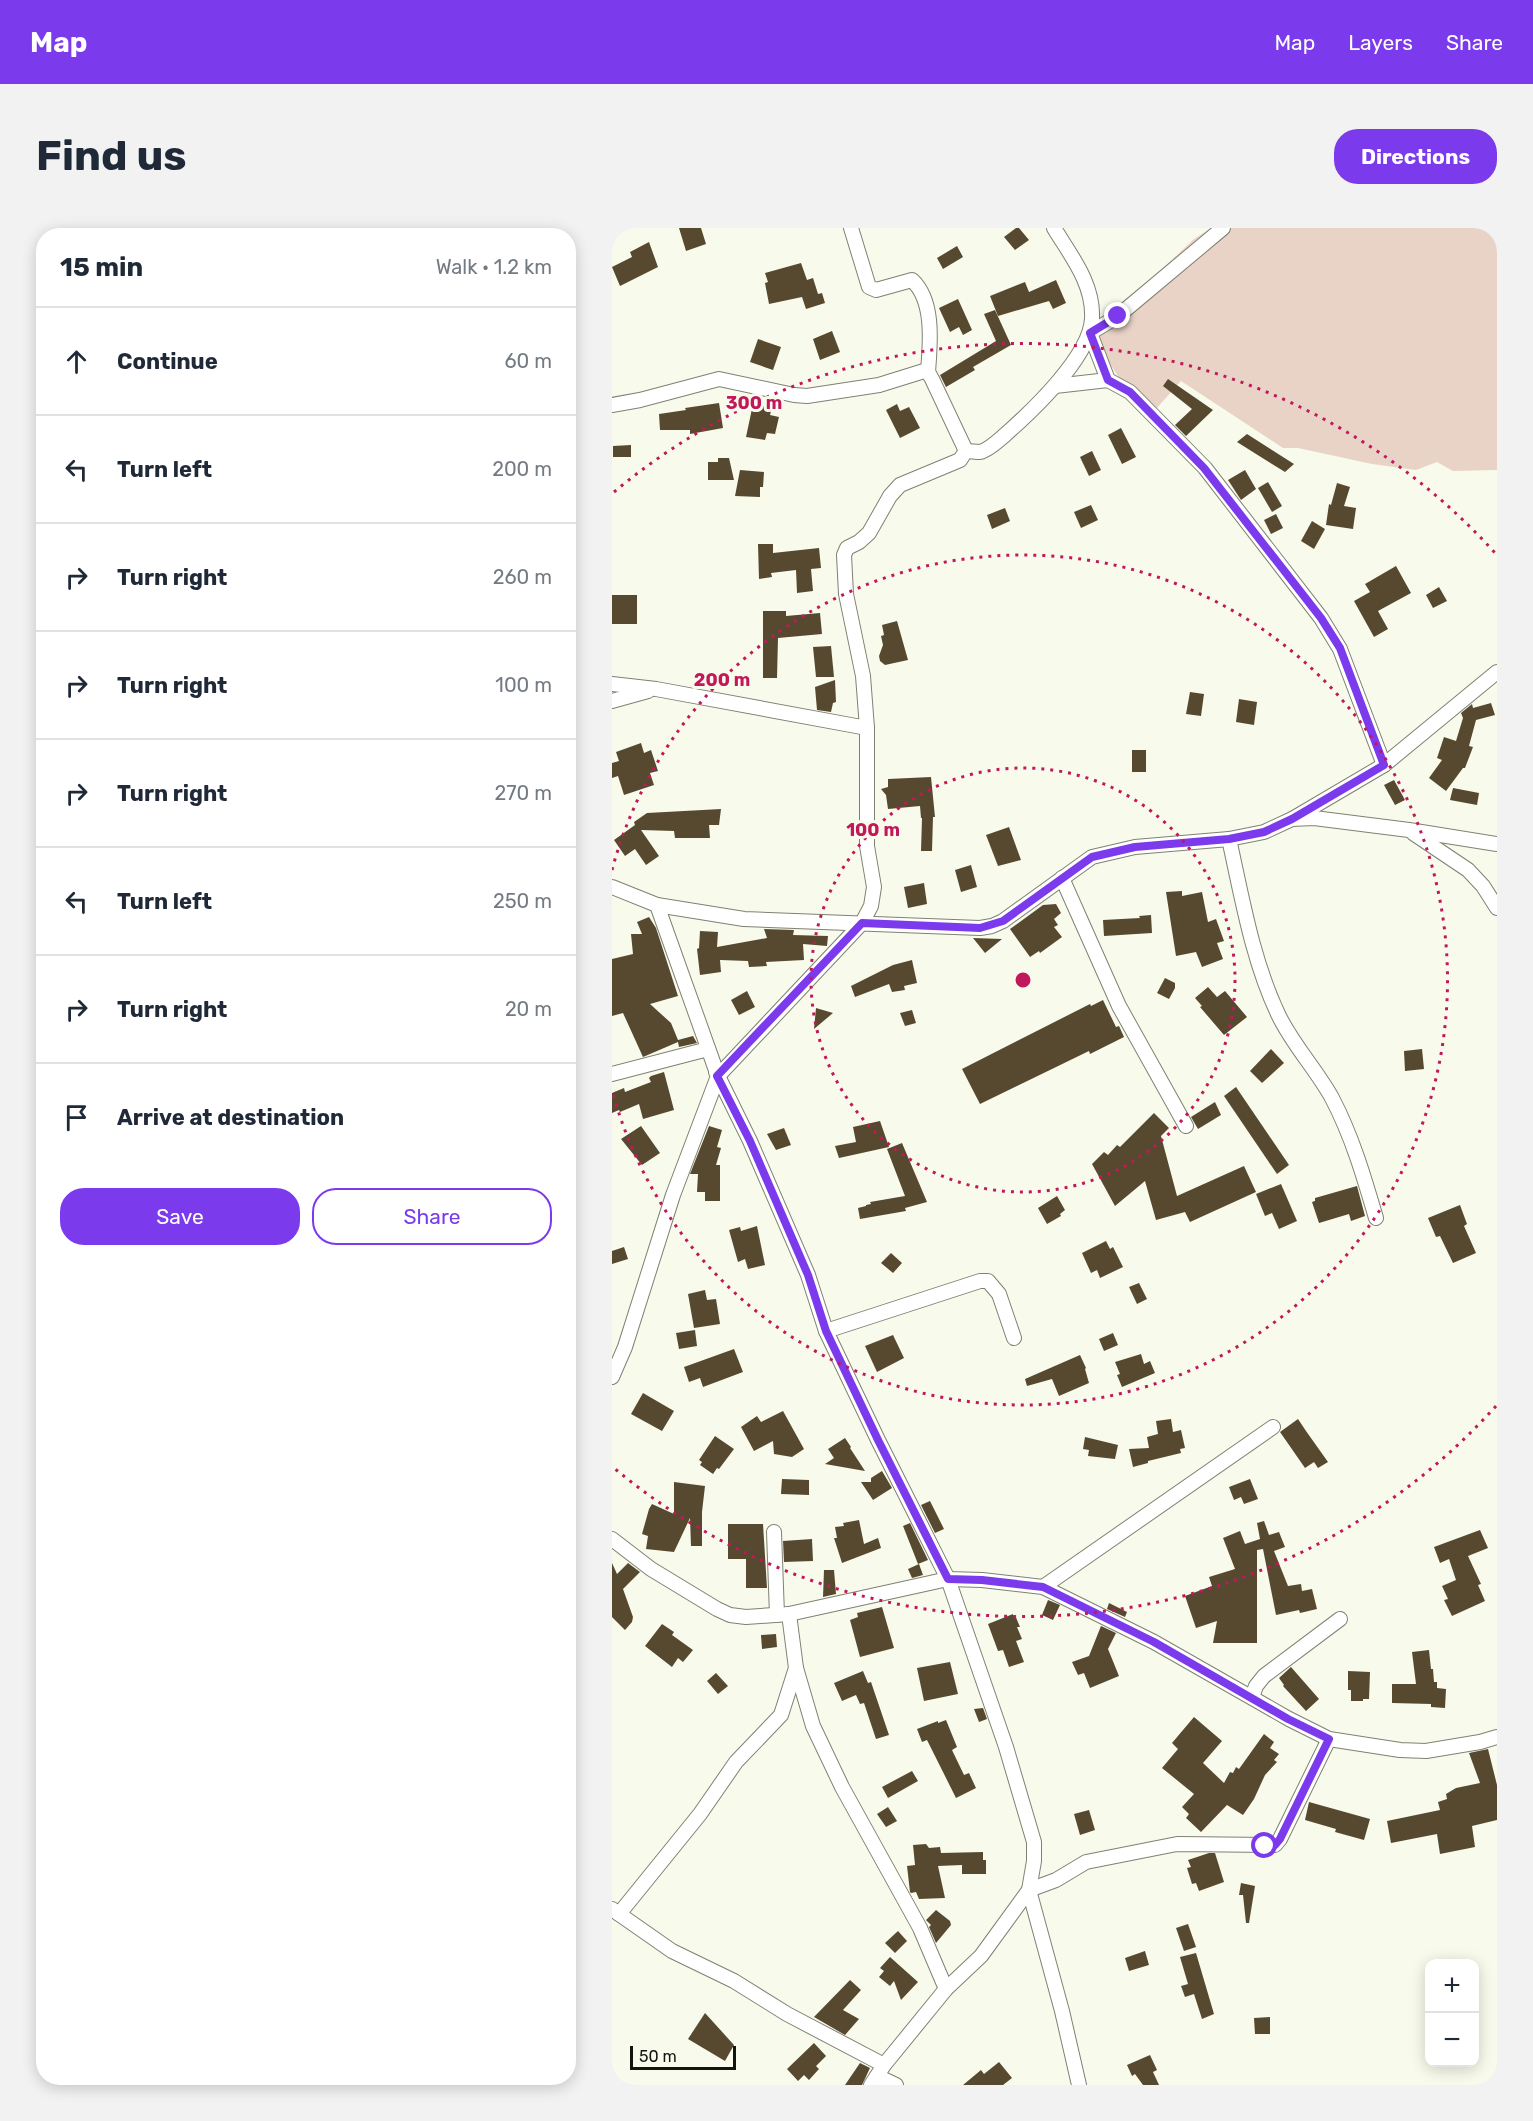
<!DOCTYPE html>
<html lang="en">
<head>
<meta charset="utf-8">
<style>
	body { margin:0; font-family:Rubik,sans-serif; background:#f2f2f3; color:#1f2937 }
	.controls { position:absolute; right:18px; bottom:18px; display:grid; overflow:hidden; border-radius:12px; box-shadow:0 3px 15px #0003 }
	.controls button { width:54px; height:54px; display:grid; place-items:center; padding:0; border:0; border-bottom:2px solid #e0e1e3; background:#fff; color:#1f2937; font:30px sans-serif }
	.scale { position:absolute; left:18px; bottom:15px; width:106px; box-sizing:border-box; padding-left:6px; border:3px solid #13140f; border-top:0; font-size:16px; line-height:21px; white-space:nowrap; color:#13140f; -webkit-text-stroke:4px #f8fbeb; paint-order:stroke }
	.stop { position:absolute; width:18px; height:18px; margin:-14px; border:4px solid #7c3aed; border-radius:50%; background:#fff }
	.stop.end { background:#7c3aed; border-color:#fff; box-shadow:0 2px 6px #0008 }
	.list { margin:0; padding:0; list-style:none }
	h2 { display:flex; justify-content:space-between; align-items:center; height:78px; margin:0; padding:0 24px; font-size:26px }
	h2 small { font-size:20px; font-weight:400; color:#747a83 }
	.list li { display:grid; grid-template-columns:39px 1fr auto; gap:18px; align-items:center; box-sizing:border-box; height:108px; padding:0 24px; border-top:2px solid #e0e1e3 }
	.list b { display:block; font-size:22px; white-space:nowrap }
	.list em { font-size:20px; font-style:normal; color:#747a83 }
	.actions { display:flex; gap:12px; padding:18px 24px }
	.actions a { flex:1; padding:14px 0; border:2px solid #7c3aed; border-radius:24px; text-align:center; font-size:21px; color:#7c3aed }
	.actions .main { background:#7c3aed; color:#fff }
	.icon { flex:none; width:33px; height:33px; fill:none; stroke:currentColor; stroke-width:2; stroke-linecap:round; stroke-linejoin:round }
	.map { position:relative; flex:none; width:885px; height:1857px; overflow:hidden; border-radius:24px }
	header { display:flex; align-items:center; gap:36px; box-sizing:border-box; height:84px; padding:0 30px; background:#7c3aed; color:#fff }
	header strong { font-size:28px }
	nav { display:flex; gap:33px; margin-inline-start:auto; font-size:21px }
	.intro { display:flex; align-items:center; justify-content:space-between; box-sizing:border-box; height:144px; padding:0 36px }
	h1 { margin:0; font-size:42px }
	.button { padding:15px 27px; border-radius:24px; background:#7c3aed; color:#fff; font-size:21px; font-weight:700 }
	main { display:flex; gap:36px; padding:0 36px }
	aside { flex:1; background:#fff; border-radius:24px; box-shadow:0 3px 15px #0003 }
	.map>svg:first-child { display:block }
	.green { fill:#e9d3c7 }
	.building { fill:#57492f }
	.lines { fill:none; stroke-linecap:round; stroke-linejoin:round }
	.street-casing { stroke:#7f8173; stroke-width:16 }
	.street { stroke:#fff; stroke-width:14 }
	.route { stroke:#7c3aed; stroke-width:8 }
	.ring { fill:none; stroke:#c2185b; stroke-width:3; stroke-dasharray:3 6 }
	.centre { fill:#c2185b; stroke:#f8fbeb; stroke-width:3 }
	.ring-label { font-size:18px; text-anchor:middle; font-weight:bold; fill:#c2185b; stroke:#f8fbeb; stroke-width:6; stroke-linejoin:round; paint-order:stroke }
</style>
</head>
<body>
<header>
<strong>Map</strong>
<nav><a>Map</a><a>Layers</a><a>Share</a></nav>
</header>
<div class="intro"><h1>Find us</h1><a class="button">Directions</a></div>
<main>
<aside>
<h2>15 min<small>Walk · 1.2 km</small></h2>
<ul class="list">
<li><svg class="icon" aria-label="ahead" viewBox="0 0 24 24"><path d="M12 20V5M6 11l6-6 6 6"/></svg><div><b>Continue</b></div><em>60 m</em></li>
<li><svg class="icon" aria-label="left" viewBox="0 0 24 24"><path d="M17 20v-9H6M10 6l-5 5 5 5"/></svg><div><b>Turn left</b></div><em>200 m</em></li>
<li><svg class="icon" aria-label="right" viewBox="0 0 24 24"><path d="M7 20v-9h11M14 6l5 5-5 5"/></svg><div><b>Turn right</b></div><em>260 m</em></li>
<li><svg class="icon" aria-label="right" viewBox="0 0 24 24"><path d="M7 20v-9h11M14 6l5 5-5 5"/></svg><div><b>Turn right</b></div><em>100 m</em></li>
<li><svg class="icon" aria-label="right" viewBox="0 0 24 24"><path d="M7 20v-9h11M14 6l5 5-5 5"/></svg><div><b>Turn right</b></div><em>270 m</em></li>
<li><svg class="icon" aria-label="left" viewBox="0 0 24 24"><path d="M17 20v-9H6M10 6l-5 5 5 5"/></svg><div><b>Turn left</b></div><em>250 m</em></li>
<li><svg class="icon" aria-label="right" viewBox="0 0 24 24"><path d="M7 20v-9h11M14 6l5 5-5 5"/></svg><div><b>Turn right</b></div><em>20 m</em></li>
<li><svg class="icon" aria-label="arrive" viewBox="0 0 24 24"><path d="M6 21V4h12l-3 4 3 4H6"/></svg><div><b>Arrive at destination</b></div></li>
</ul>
<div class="actions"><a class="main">Save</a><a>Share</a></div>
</aside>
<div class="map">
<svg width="885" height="1857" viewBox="0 0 885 1857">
	<rect width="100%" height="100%" fill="#f8fbeb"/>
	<path class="green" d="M599 0H885V242L841 243 825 234 804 242 760 236 686 220H671L569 153 544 181 509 153 486 117V101L582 11Z"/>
	<g class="building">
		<path d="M67 0H89L94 16 74 23Z"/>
		<path d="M404 0H407L417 12 403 22 392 9Z"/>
		<path d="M37 14 46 39 8 58 0 39 20 29 18 24Z"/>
		<path d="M345 18 351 29 331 41 325 30Z"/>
		<path d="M189 35 195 52 201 50 206 66 210 65 213 75 194 81 190 69 157 76 153 55 156 54 153 45Z"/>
		<path d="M444 52 454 75 441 81 437 73 386 88 378 68 413 54 417 64Z"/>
		<path d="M346 71 360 102 351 107 347 99 338 104 327 80Z"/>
		<path d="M383 82 399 117 361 139 363 142 334 159 328 147 384 113 372 86Z"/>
		<path d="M220 103 228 124 208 132 201 111Z"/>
		<path d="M146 111 169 119 161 142 138 134Z"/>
		<path d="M556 151 601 182 574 208 563 197 580 181 551 158Z"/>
		<path d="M107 175 111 200 78 206V202H48L47 186 74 182 73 180Z"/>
		<path d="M141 176 160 179 158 187 167 189 163 206 155 205 153 212 134 209Z"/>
		<path d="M285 176 288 183 297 179 308 200 288 210 274 182Z"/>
		<path d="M509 200 524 229 510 236 496 207Z"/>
		<path d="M635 206 682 236 673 244 625 214Z"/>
		<path d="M19 217V229H1V218Z"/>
		<path d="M480 223 489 242 477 248 468 229Z"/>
		<path d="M106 230H117L122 252H96V234H106Z"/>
		<path d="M128 242 152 244 151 259H148V269L123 268Z"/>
		<path d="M633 242 644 261 629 272 616 252Z"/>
		<path d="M656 254 670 278 660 284 646 260Z"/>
		<path d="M725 255 738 259 732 278 744 280 741 301 714 297 717 276 719 277Z"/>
		<path d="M479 277 486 292 469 300 462 284Z"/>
		<path d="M393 280 398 293 380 301 375 287Z"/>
		<path d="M664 286 671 300 659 306 652 292Z"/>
		<path d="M700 293 713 301 702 321 689 313Z"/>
		<path d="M146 316H161V325L207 320 209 340 199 341 201 363 185 365 184 342 159 345 160 349 147 351Z"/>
		<path d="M784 338 799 365 766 383 776 401 762 409 742 373 758 364 753 356Z"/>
		<path d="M827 359 835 373 821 380 814 367Z"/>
		<rect x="0" y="367" width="25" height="29"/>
		<path d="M151 383H174V388L208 385 210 406 166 410 165 450H151Z"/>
		<path d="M285 393 296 432 273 437 268 433 267 428 271 417 269 408 272 407 270 397Z"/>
		<path d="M219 418 222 449H204L201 419Z"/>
		<path d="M223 452 224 474 221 475 219 484 205 482 203 459Z"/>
		<path d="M578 464 592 466 589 488 574 486Z"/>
		<path d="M627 471 645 474 642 497 624 494Z"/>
		<path d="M879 475 883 487 864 492 857 518 861 519 853 540H851L834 563 817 550 830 532 825 530 832 509 844 513 851 490 849 485 860 476 861 480Z"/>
		<path d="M29 515 32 525 39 522 46 543 38 545 42 557 12 567 6 548 0 550V535L7 533 4 524Z"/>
		<rect x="520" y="522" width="14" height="22"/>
		<path d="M319 549 323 589H321L320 623H309L310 590H309L308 578 276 581 274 567 269 561 276 559V551Z"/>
		<path d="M782 552 793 572 783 577 772 557Z"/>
		<path d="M841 560 867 565 865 577 838 572Z"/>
		<path d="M109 581 107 597H97L98 610H63L62 603 29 602 47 628 34 637 23 621 13 628 2 612 23 597 22 594 35 585Z"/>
		<path d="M397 599 409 632 386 638 374 607Z"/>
		<path d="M359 637 365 659 349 664 343 642Z"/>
		<path d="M312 655 315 676 296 680 292 659Z"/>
		<path d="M570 663V668L590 664 596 694 604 691 612 713 605 715 611 731 590 739 584 724 564 728 554 664Z"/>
		<path d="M444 676 449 685 442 691 446 697 442 699 450 709 428 725 427 723 418 729 398 701 431 677Z"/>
		<path d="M539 687 540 705 492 708 491 692 528 690 527 688Z"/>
		<path d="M37 689 44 700 66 768 38 776 59 795 66 812 81 808 85 815 67 819 66 814 31 829 11 785 0 788V731L21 726 19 706H30L25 694Z"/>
		<path d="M152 701 182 702 181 707 216 708 215 718 191 716 192 732 154 734 155 738 137 739 136 733 108 732 109 744 88 747 85 721 87 720 88 703 106 704 105 719 155 710Z"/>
		<path d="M361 710 390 711 373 725Z"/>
		<path d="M300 732 305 755 292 758 293 762 280 764 277 756 243 769 239 758 281 737Z"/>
		<path d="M553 750 563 755V760L557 771 545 765Z"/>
		<path d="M596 759 605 769 613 763 635 789 612 807 588 779 590 778 583 770Z"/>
		<path d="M135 763 143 779 127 787 119 772Z"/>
		<path d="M491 772 504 799 507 798 512 809 478 826 477 823 368 876 350 841 478 776 479 778Z"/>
		<path d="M204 780 221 785 202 801Z"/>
		<path d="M300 782 304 795 293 798 288 785Z"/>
		<path d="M659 821 672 835 650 855 638 843Z"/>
		<path d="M810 821 812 841 793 843 792 823Z"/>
		<path d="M52 844 62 882 31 891 27 876 8 884 7 882 0 885V865L12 860 13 864 39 854 37 850 39 848Z"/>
		<path d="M624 859 677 937 665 946 612 868Z"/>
		<path d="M603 874 609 887 586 901 579 889Z"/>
		<path d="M542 885 557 900 549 908 565 968 632 938 644 964 578 994 573 984 544 992 533 953 503 978 480 936 492 924 496 927 505 917 508 919Z"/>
		<path d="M268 893 277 919 227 930 223 918 244 914 241 899Z"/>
		<path d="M29 898 48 925 30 937 9 911Z"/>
		<path d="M97 898 110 902 105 919 109 920 104 937H108V973H93V964H85L86 946H78Z"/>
		<path d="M172 900 179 917 164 922 155 906Z"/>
		<path d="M290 915 315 974 293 980 294 983 248 991 246 980 254 978V977L259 976 258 974 293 968 275 921Z"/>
		<path d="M669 956 685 993 667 1001 660 985 653 988 644 966Z"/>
		<path d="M745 958 753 988 739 993 737 986 707 995 700 974 703 973V970Z"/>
		<path d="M445 968 453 982 448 986 449 988 435 996 426 980Z"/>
		<path d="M848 977 855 996 852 998 864 1025 841 1035 828 1008 824 1009 816 990Z"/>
		<path d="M145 998 153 1037 136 1041 133 1031 126 1034 117 1002 128 999 129 1003Z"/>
		<path d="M494 1013 498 1021 501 1019 511 1039 488 1050 485 1042 479 1045 470 1025Z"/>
		<path d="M12 1019 16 1031 0 1036V1023Z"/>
		<path d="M279 1025 290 1035 281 1045 269 1035Z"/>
		<path d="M527 1055 535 1071 525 1076 517 1059Z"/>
		<path d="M93 1062 95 1072 104 1071 108 1096 82 1100 76 1066Z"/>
		<path d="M83 1102 85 1118 67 1121 64 1105Z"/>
		<path d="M501 1105 506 1117 492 1123 487 1111Z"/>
		<path d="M281 1107 292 1130 265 1144 253 1118Z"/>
		<path d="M122 1121 131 1144 91 1159 88 1150 77 1154 72 1139Z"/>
		<path d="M529 1126 532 1136 538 1133 543 1145 510 1159 505 1147 508 1146 503 1134Z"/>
		<path d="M468 1127 474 1140 473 1141 477 1155 447 1168 440 1151 415 1158 413 1151Z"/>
		<path d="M31 1165 62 1183 50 1203 19 1186Z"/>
		<path d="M171 1183 192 1221 180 1229 162 1226 161 1213 142 1223 129 1199 145 1188 149 1194Z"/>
		<path d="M559 1191 561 1204 569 1202 573 1220 568 1221 569 1225 536 1233V1235L521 1239 517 1221 537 1220 535 1209 546 1206 544 1193Z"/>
		<path d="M686 1191 694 1203 716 1234 706 1240 702 1234 693 1240 668 1204Z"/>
		<path d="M103 1208 122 1221 107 1241 105 1240 101 1246 88 1237 90 1234 87 1232Z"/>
		<path d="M473 1209 506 1217 503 1231 476 1228 477 1222 471 1221Z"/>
		<path d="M233 1210 239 1219 238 1220 253 1243 213 1236 222 1230 216 1221Z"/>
		<path d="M270 1243 280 1260 261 1272 249 1254H259V1250Z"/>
		<path d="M170 1251 197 1252V1267L169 1266Z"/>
		<path d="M638 1251 646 1271 632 1276 629 1269 622 1272 617 1259Z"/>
		<path d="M62 1254 93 1258 90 1284V1318H79L78 1290 62 1324 34 1321 36 1308 30 1306 37 1281 40 1276 62 1286Z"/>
		<path d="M318 1273 332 1301 323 1305 309 1277Z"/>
		<path d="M247 1292 252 1316 266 1310 269 1320 230 1335 222 1310H225L223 1299 232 1298 231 1295Z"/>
		<path d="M652 1293 657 1307 667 1304 673 1319 662 1323 676 1358 689 1356 690 1363 700 1361 705 1381 688 1385 687 1382 664 1387 651 1321 645 1322V1415H601L605 1393 584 1400 573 1368 600 1358 597 1349 623 1341 611 1310 628 1303 633 1316 648 1311 645 1295Z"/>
		<path d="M298 1295 316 1332 306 1336 291 1298Z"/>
		<path d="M116 1296H151L155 1360H134V1331H116Z"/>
		<path d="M868 1302 876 1320 856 1328 869 1356 866 1357 873 1373 840 1388 832 1372 836 1371 830 1358 844 1352 837 1331 828 1335 822 1319Z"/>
		<path d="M200 1311 201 1333 172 1334 171 1313Z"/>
		<path d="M0 1335 5 1346 16 1335 28 1344 11 1361 21 1389 20 1394 13 1402 0 1389Z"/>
		<path d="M307 1336 311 1347 300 1350 296 1341Z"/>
		<path d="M212 1342H222L224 1366 211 1369Z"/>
		<path d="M436 1372 448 1377 441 1392 430 1387Z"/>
		<path d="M497 1375 515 1384 513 1389 495 1381Z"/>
		<path d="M270 1379 282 1420 248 1429 238 1392 246 1389 245 1385Z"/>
		<path d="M401 1386V1388L403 1387 408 1399H405L410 1411 404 1413 412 1434 397 1439 391 1422 386 1423 376 1396Z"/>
		<path d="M50 1396 62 1404 60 1407 81 1422 71 1434 66 1430 60 1439 33 1418Z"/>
		<path d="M489 1398 504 1405 496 1421 507 1448 478 1460 472 1445 466 1447 460 1434 477 1428Z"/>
		<path d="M164 1406 165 1419 150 1421 149 1407Z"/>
		<path d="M817 1422 819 1441H821L822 1454H825V1460L834 1461 833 1480 819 1479V1476L780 1475V1456H804L800 1424Z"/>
		<path d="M338 1434 346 1466 312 1473 305 1440Z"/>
		<path d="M679 1439 707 1471 694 1483 671 1458 672 1457 667 1450Z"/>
		<path d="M251 1443 256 1455 259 1454 277 1507 264 1511 252 1475 248 1476 244 1467 230 1473 222 1455Z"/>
		<path d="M736 1443 758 1444 757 1471H751V1473H739V1462H736Z"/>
		<path d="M104 1445 116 1458 106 1466 95 1453Z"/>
		<path d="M371 1480 375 1491 367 1494 362 1481Z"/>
		<path d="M582 1489 610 1513 591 1535 612 1555 618 1544 621 1545 624 1539 627 1541 652 1506 662 1514 658 1520 667 1526 662 1532 665 1534 653 1547 642 1571 631 1587 615 1577 589 1604 574 1590 577 1586 570 1579 582 1566 550 1540 566 1521 560 1515Z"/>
		<path d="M334 1492 345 1519 340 1522 352 1547 357 1545 364 1560 344 1570 315 1512 310 1514 305 1501 326 1493V1495Z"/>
		<path d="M876 1521 885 1557V1592L860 1598 863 1619 828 1626 825 1606 779 1615 775 1593 828 1582 826 1574 835 1571 834 1566 844 1560 868 1555 857 1525Z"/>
		<path d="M300 1543 306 1553 276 1570 270 1559Z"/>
		<path d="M697 1574 758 1591 752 1612 723 1604 724 1601 693 1592Z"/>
		<path d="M276 1579 285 1593 274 1599 265 1586Z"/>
		<path d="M477 1582 483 1602 468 1607 462 1586Z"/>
		<path d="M314 1616 317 1620 328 1619 329 1625 371 1624V1632H374V1646H350V1637L326 1638 333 1670 307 1671 304 1664 299 1665 298 1664 295 1638 303 1637 301 1617Z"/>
		<path d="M597 1625H603L612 1654 587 1663 584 1655 580 1656 575 1640 579 1639 576 1632Z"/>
		<path d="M629 1655 643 1658 637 1695H634L631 1667H627Z"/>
		<path d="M324 1682 338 1693 339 1697 324 1715 317 1699 319 1697 314 1692Z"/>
		<path d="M576 1696 584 1719 572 1723 564 1700Z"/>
		<path d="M286 1703 295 1713 283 1725 273 1715Z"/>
		<path d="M533 1723 537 1737 517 1743 513 1730Z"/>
		<path d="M584 1725 602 1786 590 1791 582 1766 573 1769 569 1758 576 1756 568 1729Z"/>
		<path d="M278 1729 306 1754 289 1772 282 1753 278 1758 267 1749 272 1743 268 1740Z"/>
		<path d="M238 1752 249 1762 231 1782 247 1791 233 1807 202 1789Z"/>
		<path d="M93 1785 122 1817 113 1833 76 1811Z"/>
		<path d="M658 1789V1806H643L642 1790Z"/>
		<path d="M202 1815 214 1828 204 1838 207 1841 197 1852 192 1847 186 1853 175 1841Z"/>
		<path d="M538 1827 545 1842 541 1844 547 1857H531L523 1846 520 1848 515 1837Z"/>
		<path d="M387 1834 400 1850 391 1857H351L369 1842 372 1846Z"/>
		<path d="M248 1835 258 1840 250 1857H233Z"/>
	</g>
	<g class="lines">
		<defs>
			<g id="street">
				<path d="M239 0 257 59 264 62 300 52C323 73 318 117 316 144"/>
				<path d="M496 152 478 105 506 88 611 0"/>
				<path d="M443 158 496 152 518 164 593 240 709 390 728 421 772 537"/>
				<path d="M0 177 28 172 107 151 182 167 195 168 267 157 312 143 316 144 320 151 354 223"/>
				<path d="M354 223C358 223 364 224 368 224 377 222 388 211 394 206 421 182 478 128 480 91 482 56 459 28 442 0"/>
				<path d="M0 456 44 461 255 500"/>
				<path d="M0 473 36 463"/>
				<path d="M682 590 772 537 885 444"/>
				<path d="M801 605 856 642 871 658 885 680"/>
				<path d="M617 611C630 669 640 731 666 786 680 816 704 841 720 870 740 908 752 949 764 990"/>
				<path d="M450 650 507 778 574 898"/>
				<path d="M0 659 45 677 132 691 368 700 380 698 391 693 480 629 523 619 617 611 652 604 680 591 702 590 797 602 885 616"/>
				<path d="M45 677 106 848 138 913 196 1047 214 1103 266 1212 336 1351 394 1519 422 1614V1633L417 1662 450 1783 467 1857"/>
				<path d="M0 846 96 821"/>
				<path d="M106 848 250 695 259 678 262 659 255 618V500L251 448 234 366 232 327 235 320 247 314 257 305 278 268 288 257 348 232 354 223"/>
				<path d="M214 1103 368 1053H376L387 1066 402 1110"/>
				<path d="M0 1149 13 1119 61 967 106 848 104 844"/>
				<path d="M162 1304 165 1387"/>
				<path d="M0 1311 39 1341 105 1381 118 1387 134 1389 177 1386 336 1351 370 1352 431 1359 542 1414 677 1491 717 1511 788 1522 814 1523 868 1514 885 1509"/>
				<path d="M431 1359 661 1199"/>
				<path d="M177 1386 184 1440 201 1498 230 1559 308 1700 334 1761"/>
				<path d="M640 1469 644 1458 652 1448 728 1391"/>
				<path d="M0 1681 7 1686 88 1586 124 1534 169 1487 184 1440"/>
				<path d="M7 1686 60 1723 122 1753 175 1786 272 1837"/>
				<path d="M265 1848 284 1857"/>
				<path d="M259 1857 272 1837 334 1761 369 1728 417 1662 444 1652 474 1634 565 1616 663 1617 668 1611 717 1511"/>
			</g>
		</defs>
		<use href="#street" class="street-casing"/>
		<use href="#street" class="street"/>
	</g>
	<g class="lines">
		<path class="route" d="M506 88 478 105 496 152 518 164 592 240 709 390 728 420 772 537 680 591 652 604 617 611 523 619 480 629 391 693 368 700 250 695 105 848 138 913 196 1047 214 1103 266 1212 336 1351 370 1352 431 1359 542 1414 676 1491 717 1511 668 1611 663 1617 653 1618"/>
	</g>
	<g class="ring">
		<circle cx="411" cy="752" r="212"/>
		<path d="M0 642A425 425 0 1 1 0 862"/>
		<path d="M884 1178A637 637 0 0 1 2 1240M2 264A637 637 0 0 1 884 326"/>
	</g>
	<circle cx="411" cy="752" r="9" class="centre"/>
	<g class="ring-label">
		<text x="142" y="181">300 m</text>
		<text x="110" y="458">200 m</text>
		<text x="261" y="608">100 m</text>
	</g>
</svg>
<div class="controls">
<button>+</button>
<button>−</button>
</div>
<div class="scale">50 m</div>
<div class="stop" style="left:653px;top:1618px"></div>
<div class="stop end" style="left:506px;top:88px"></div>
</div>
</main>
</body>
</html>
